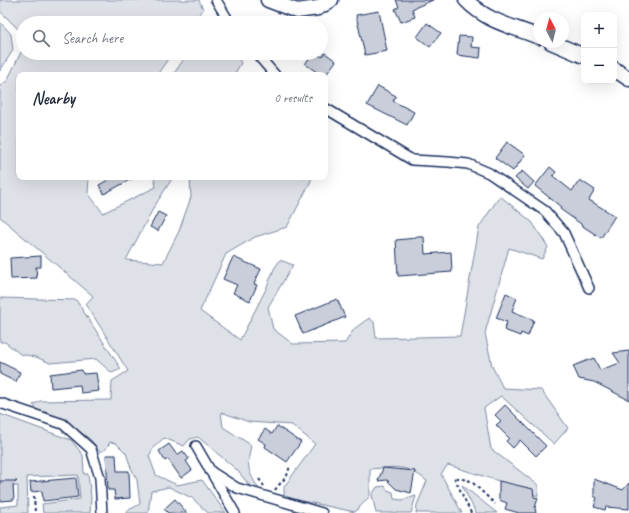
<!DOCTYPE html>
<html lang="en">
<head>
<meta charset="utf-8">
<style>
	body { margin:0; font-family:Caveat,sans-serif; background:#f2f2f3; color:#1f2937 }
	.controls { position:absolute; right:12px; top:12px; display:grid; overflow:hidden; border-radius:8px; box-shadow:0 4px 16px #0002 }
	.controls button { width:36px; height:36px; display:grid; place-items:center; padding:0; border:0; border-bottom:1px solid #e0e1e3; background:#fff; color:#1f2937; font:20px sans-serif }
	.compass { position:absolute; left:533px; top:12px; width:36px; height:36px; border-radius:50%; background:#fff; box-shadow:0 4px 16px #0002; rotate:353deg }
	.list { margin:0; padding:0; list-style:none }
	h2 { display:flex; justify-content:space-between; align-items:center; height:52px; margin:0; padding:0 16px; font-size:17px }
	h2 small { font-size:13px; font-weight:400; color:#747a83 }
	.icon { flex:none; width:22px; height:22px; fill:none; stroke:currentColor; stroke-width:2; stroke-linecap:round; stroke-linejoin:round }
	.map { position:relative; flex:none; width:629px; height:513px; overflow:hidden }
	.search { position:absolute; background:#fff; box-shadow:0 4px 16px #0002; left:16px; top:16px; width:312px; height:44px; display:flex; align-items:center; gap:10px; box-sizing:border-box; padding:0 14px; border-radius:22px; color:#747a83; font-size:15px }
	.panel { position:absolute; background:#fff; box-shadow:0 4px 16px #0002; left:16px; top:72px; width:312px; height:108px; border-radius:8px }
	.map>svg:first-child { display:block }
	.green { fill:#dee1e7; stroke:#7c88a2 }
	.building { fill:#caceda; stroke:#1b2f5e }
	.lines { fill:none; stroke-linecap:round; stroke-linejoin:round }
	.street-casing { stroke:#1b2f5e; stroke-width:12 }
	.primary-casing { stroke:#1b2f5e; stroke-width:17 }
	.path { stroke:#1b2f5e; stroke-width:2; stroke-dasharray:3 3; stroke-linecap:butt }
	.street { stroke:#fff; stroke-width:9 }
	.primary { stroke:#fff; stroke-width:14 }
</style>
</head>
<body>
<div class="map">
<svg width="629" height="513" viewBox="0 0 629 513">
	<rect width="100%" height="100%" fill="#fff"/>
	<filter id="ink" filterUnits="userSpaceOnUse"><feTurbulence type="fractalNoise" baseFrequency=".025" numOctaves="2"/><feDisplacementMap in="SourceGraphic" scale="8" xChannelSelector="R" yChannelSelector="G"/><feConvolveMatrix kernelMatrix="1 2 1 2 8 2 1 2 1" color-interpolation-filters="sRGB"/></filter>
	<g filter="url(#ink)">
		<g class="green">
			<path d="M0 0H199L203 9 193 23H23V34L0 11Z"/>
			<path d="M0 22 11 34 13 50 0 71Z"/>
			<path d="M23 48V53H172L157 75H19V177H89L88 193 103 213 156 187 154 177H173L154 207 126 260 163 263 179 231 191 197 190 177H312L310 183 287 227 255 237 226 254 200 311 240 340 266 289 274 269 280 260 293 265 268 307 273 329 293 344 345 343 354 329 369 318 374 322 376 338 460 336 479 227 500 196 532 222 548 247 542 259 509 248 485 333 492 366 503 388 541 390 568 428 554 444 501 396 484 408 491 449 538 485V496L502 482 448 465 441 474 462 513H416L417 505 427 481C406 464 396 467 370 469V496L355 512 284 497V487L315 444 292 425 249 422 221 412 223 427 251 445C247 467 247 470 259 489L250 486 237 470 198 437 190 439 184 446 164 438 154 447 149 456 156 475 177 485 202 480 226 513H208L192 498 169 487 151 491 148 513H127V511L140 504 137 480 131 468 126 453 116 443 110 442 106 449 100 452 91 440 66 421 41 413 33 405 40 401 111 400 112 381 128 371 86 304 93 296 0 217V86L7 81Z"/>
			<path d="M188 53H235L241 63 234 75H173Z"/>
			<path d="M0 298 76 300 121 369 112 373 96 359 50 363 36 357 20 354 5 342H0Z"/>
			<path d="M0 414 71 440 83 455 84 474H88L91 497 90 513H43L42 504 80 499 78 475 27 477 28 513H0V507L18 505V486H0Z"/>
			<path d="M462 485 497 513H476Z"/>
			<path d="M385 486 387 490 393 492 394 499 402 500 416 496 411 513H376L372 495 377 487Z"/>
		</g>
		<g class="building">
			<path d="M396 0H433L412 9 415 17 401 22 395 9 399 7Z"/>
			<path d="M379 11 387 51 365 55 356 15Z"/>
			<path d="M427 23 441 33 430 47 417 37Z"/>
			<path d="M459 36 472 37 471 47 481 48 480 58 457 55Z"/>
			<path d="M313 53H317L322 57 325 53 336 61 325 76 321 75 305 64Z"/>
			<path d="M378 86 396 96 393 101 414 112 407 125 367 105Z"/>
			<path d="M507 142 525 155 513 171 495 158Z"/>
			<path d="M550 167 556 172 553 176 572 191 580 180 595 190 589 200 615 216 601 238 581 225V224L560 209 561 207 535 186Z"/>
			<path d="M522 171 534 182 528 189 515 178Z"/>
			<path d="M107 177H135L104 194 99 185 108 180Z"/>
			<path d="M158 212 166 216 158 231 150 227Z"/>
			<path d="M416 237H424L425 254 451 252 452 272 398 276 396 240 416 238Z"/>
			<path d="M41 256V267H36L37 278 11 279 10 258Z"/>
			<path d="M233 257 261 269 254 284 257 285 250 301 233 293 237 285 223 279Z"/>
			<path d="M506 293 517 298 512 311 534 320 528 336 521 333 520 336 504 330 507 322 496 318Z"/>
			<path d="M337 299 345 317 303 334 295 316Z"/>
			<path d="M629 351V400L594 382 579 379 573 366 594 358 600 370 620 363 613 353Z"/>
			<path d="M0 362 20 372 16 382 0 374Z"/>
			<path d="M82 370 83 374 96 373 99 391 81 393 80 385 51 388 50 374Z"/>
			<path d="M505 405 546 446 536 456 520 440 513 448 506 441 509 438 496 425 501 421 495 415Z"/>
			<path d="M277 426 301 442 287 462 265 447 266 444 258 439 265 429 272 434Z"/>
			<path d="M169 444 177 455 183 451 189 459 186 461 192 470 181 478 168 459 165 461 159 451Z"/>
			<path d="M106 455H116L117 471H129L130 498 115 499 114 490H108Z"/>
			<path d="M383 468 415 471 411 493 396 489 387 480 378 481Z"/>
			<path d="M76 478 78 497 43 501 42 491 31 492 30 482Z"/>
			<path d="M594 479 623 490 629 483V509L606 507 605 510 594 507 597 498 594 496Z"/>
			<path d="M0 481H17L13 485 14 500 0 501Z"/>
			<path d="M499 481 533 489 534 497 538 498 535 508 536 513H519L505 509 507 503 499 500Z"/>
			<path d="M175 499 187 513H168L164 509Z"/>
		</g>
		<g class="lines">
			<defs>
				<g id="street">
					<path d="M216 0 230 23"/>
					<path d="M256 53 275 75"/>
					<path d="M325 108 412 160 448 162 468 164 489 173 545 211 564 233 589 288"/>
					<path d="M0 403 63 424 91 449 100 478 102 513"/>
					<path d="M196 446 235 513"/>
					<path d="M210 471 237 488 322 513"/>
				</g>
				<g id="primary">
					<path d="M268 0 297 11 318 8 331 0"/>
					<path d="M466 0C487 22 512 26 539 37"/>
					<path d="M551 42 584 56"/>
					<path d="M614 69 629 79"/>
				</g>
			</defs>
			<use href="#street" class="street-casing"/>
			<use href="#primary" class="primary-casing"/>
			<g class="path">
				<path d="M259 479 264 486"/>
				<path d="M275 490C280 482 290 477 289 466"/>
				<path d="M34 496 35 513"/>
				<path d="M471 513 454 477 471 481 495 504"/>
			</g>
			<use href="#street" class="street"/>
			<use href="#primary" class="primary"/>
		</g>
	</g>
</svg>
<div class="controls">
<button>+</button>
<button>−</button>
</div>
<svg class="compass" viewBox="-18 -18 36 36"><path d="M0-13l5 13h-10z" fill="#e53935"/><path d="M0 13l5-13h-10z" fill="#747a83"/></svg>
<div class="search"><svg class="icon" aria-label="search" viewBox="0 0 24 24"><circle cx="10" cy="10" r="6"/><path d="M15 15l6 6"/></svg>Search here</div>
<section class="panel">
<h2>Nearby<small>0 results</small></h2>
<ul class="list">
</ul>
</section>
</div>
</body>
</html>
